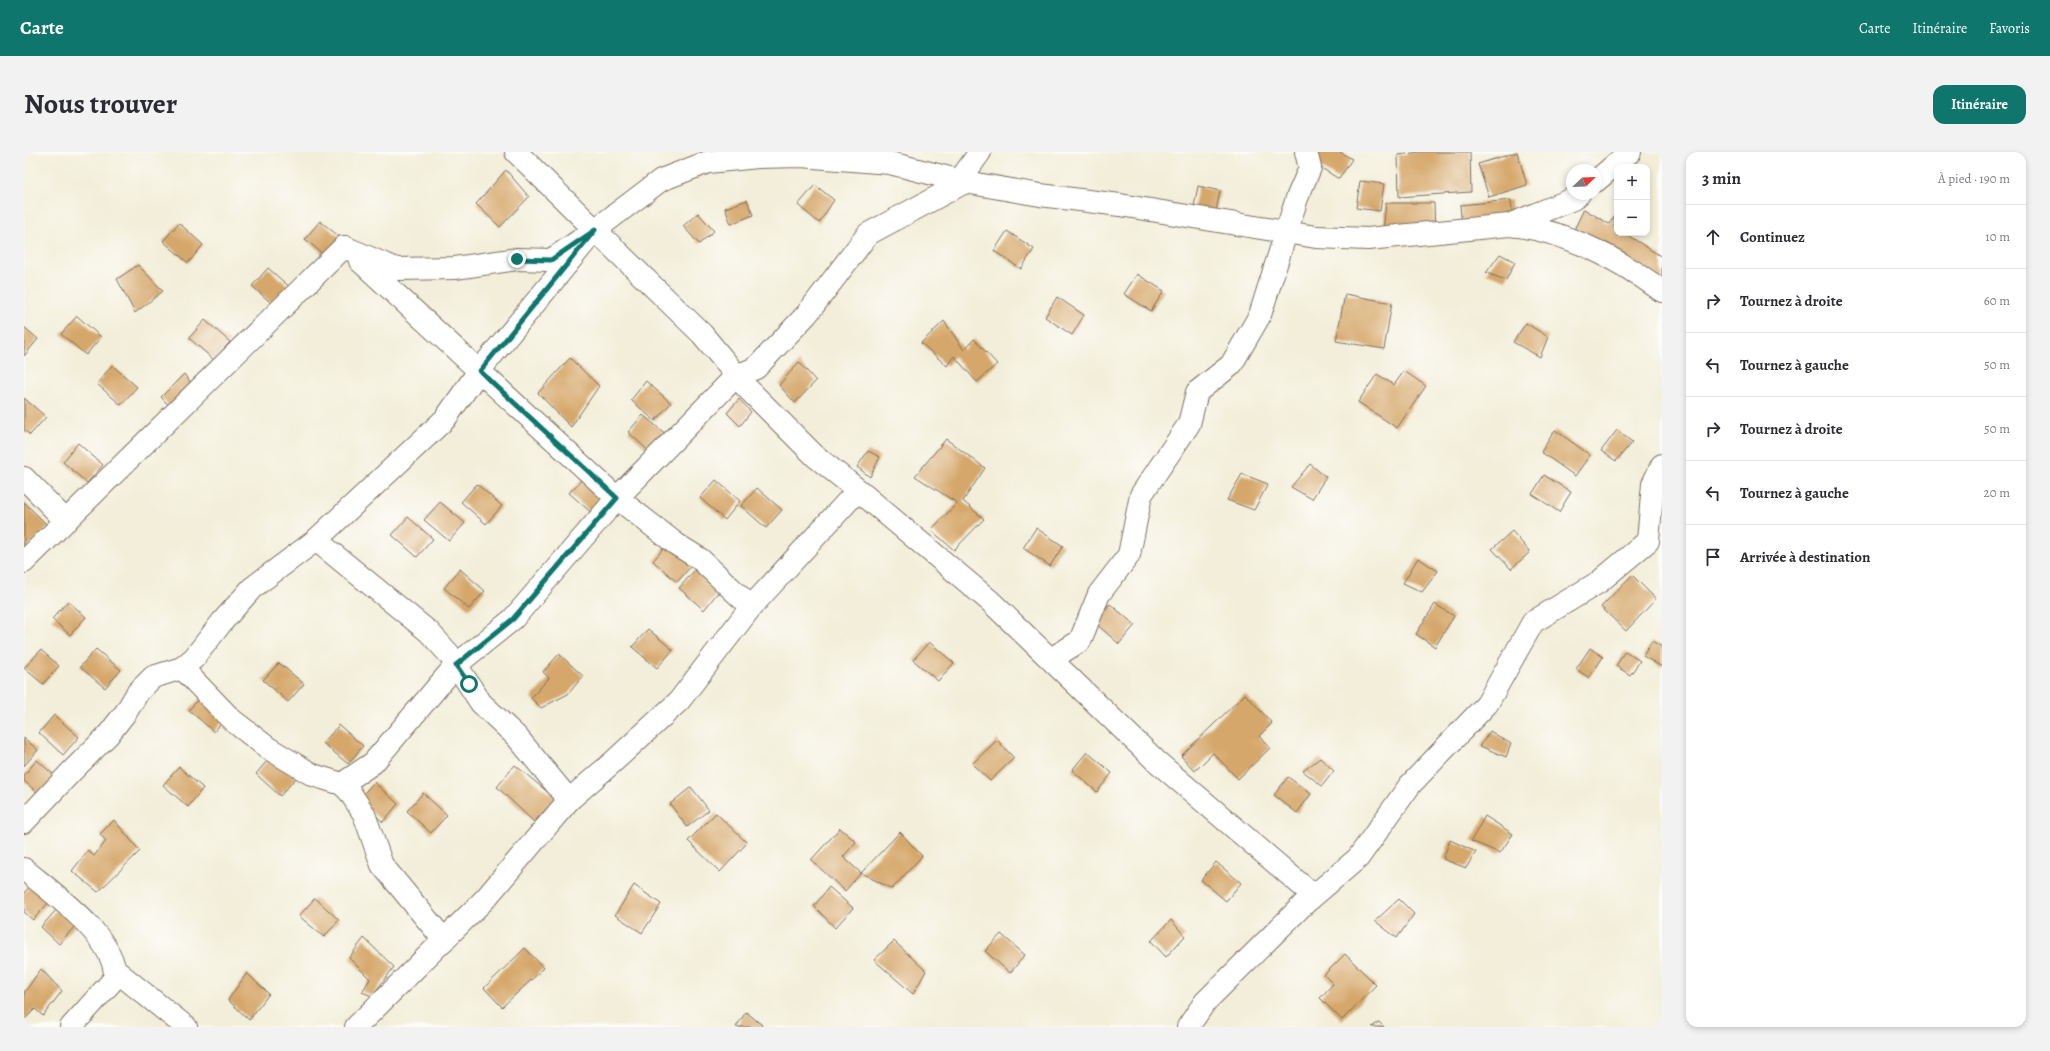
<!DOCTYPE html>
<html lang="fr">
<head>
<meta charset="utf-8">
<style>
	body { margin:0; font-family:Alegreya,serif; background:#f2f2f3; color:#2b2b33 }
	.controls { position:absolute; right:12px; top:12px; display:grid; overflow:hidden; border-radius:8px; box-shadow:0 2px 6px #0003 }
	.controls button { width:36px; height:36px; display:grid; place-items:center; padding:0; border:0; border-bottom:1px solid #e1e1e2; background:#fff; color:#2b2b33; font:20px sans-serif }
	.compass { position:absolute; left:1542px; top:12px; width:36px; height:36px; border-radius:50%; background:#fff; box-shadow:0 2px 6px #0003; rotate:67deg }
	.stop { position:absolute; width:12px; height:12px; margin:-9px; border:3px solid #0f766e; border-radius:50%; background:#fff }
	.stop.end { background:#0f766e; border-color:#fff; box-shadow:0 1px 4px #0008 }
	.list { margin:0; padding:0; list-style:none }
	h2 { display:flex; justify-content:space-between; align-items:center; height:52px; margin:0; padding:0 16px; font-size:17px }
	h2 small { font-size:13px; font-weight:400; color:#7c7c81 }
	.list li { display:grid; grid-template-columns:26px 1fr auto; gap:12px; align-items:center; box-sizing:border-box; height:64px; padding:0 16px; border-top:1px solid #e1e1e2 }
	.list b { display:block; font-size:15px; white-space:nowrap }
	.list em { font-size:13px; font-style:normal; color:#7c7c81 }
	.icon { flex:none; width:22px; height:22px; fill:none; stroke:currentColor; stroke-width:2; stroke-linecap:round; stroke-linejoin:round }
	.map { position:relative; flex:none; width:1638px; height:875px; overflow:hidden; border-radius:12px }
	header { display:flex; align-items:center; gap:24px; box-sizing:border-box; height:56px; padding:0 20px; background:#0f766e; color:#fff }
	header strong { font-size:19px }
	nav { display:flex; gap:22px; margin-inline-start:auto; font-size:14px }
	.intro { display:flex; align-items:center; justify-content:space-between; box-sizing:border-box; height:96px; padding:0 24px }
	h1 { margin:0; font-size:28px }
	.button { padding:10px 18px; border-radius:12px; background:#0f766e; color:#fff; font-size:14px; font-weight:700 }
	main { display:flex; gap:24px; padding:0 24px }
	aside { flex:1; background:#fff; border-radius:12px; box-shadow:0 2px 6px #0003 }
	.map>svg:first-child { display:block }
	.building { fill:#d6a76b }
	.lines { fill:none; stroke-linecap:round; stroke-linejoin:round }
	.street-casing { stroke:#7b6f5f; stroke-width:24 }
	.street { stroke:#fff; stroke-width:22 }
	.route { stroke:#0f766e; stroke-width:5 }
</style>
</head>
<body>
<header>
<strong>Carte</strong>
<nav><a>Carte</a><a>Itinéraire</a><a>Favoris</a></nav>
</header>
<div class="intro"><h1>Nous trouver</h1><a class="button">Itinéraire</a></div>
<main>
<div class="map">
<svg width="1638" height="875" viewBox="0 0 1638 875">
	<rect width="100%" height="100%" fill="#fdfcf7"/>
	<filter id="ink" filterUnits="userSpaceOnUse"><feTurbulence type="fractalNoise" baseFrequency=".025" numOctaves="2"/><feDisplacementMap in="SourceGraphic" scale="8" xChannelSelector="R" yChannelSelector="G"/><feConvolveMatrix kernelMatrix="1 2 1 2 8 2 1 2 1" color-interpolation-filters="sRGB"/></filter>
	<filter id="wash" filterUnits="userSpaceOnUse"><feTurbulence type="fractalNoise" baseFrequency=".012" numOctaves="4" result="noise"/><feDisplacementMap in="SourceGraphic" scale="16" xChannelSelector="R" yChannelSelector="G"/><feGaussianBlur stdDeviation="0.9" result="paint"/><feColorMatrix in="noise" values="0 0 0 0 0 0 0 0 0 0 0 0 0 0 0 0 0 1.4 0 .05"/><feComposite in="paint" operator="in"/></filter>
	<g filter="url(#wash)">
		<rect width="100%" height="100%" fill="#f2eed9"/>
		<g id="blocks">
			<g class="building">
				<path d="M1294 0H1316L1328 7 1315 27 1288 10Z"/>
				<path d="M1396 0H1446L1447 40 1375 45 1374 3Z"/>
				<path d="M1493 0 1503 33 1465 45 1454 12Z"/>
				<path d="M482 18 505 45 476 75 452 52Z"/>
				<path d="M1336 29 1360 32 1356 59 1332 56Z"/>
				<path d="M791 33 810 48 795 71 774 53Z"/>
				<path d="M1174 34 1196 39 1190 69 1168 65Z"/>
				<path d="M723 48 729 63 707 72 701 56Z"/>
				<path d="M1487 48 1489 70 1438 74 1436 53Z"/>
				<path d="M1362 51H1410L1411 79H1359Z"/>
				<path d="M1560 57 1585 72 1593 61V81H1607L1605 84 1638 105V132L1550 78Z"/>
				<path d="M674 61 690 79 675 92 659 74Z"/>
				<path d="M296 69 322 90 306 108 281 87Z"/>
				<path d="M155 71 179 93 164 111 139 89Z"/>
				<path d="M983 79 1010 97 997 117 970 99Z"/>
				<path d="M1476 102 1491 110 1482 128 1462 121Z"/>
				<path d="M114 113 139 139 111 161 93 127Z"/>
				<path d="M244 116 269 138 253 156 228 134Z"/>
				<path d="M1113 122 1140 139 1127 159 1100 142Z"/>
				<path d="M1321 142 1368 151 1360 197 1312 189Z"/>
				<path d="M1033 145 1060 163 1048 183 1021 165Z"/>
				<path d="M53 164 77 185 62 203 37 182Z"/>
				<path d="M181 168 206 190 190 208 165 186Z"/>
				<path d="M920 169 940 198 950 187 973 212 953 230 930 204 923 214 897 191Z"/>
				<path d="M1502 171 1524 185 1516 205 1489 190Z"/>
				<path d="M0 175 14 187 0 204Z"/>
				<path d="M546 206 575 234 547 275 514 241Z"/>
				<path d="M775 210 792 229 771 251 755 233Z"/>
				<path d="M88 213 113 235 97 253 73 232Z"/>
				<path d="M1380 219 1402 234 1373 276 1334 250 1353 222 1370 233Z"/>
				<path d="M160 222 174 240 152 261 137 245Z"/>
				<path d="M622 229 647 251 631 269 607 248Z"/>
				<path d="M0 246 22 265 6 283 0 278Z"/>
				<path d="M715 247 727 260 716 274 703 261Z"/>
				<path d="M619 263 644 284 628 302 604 280Z"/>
				<path d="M1531 278 1566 303 1551 324 1517 300Z"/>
				<path d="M1593 278 1608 290 1592 309 1577 299Z"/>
				<path d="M922 287 961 316 939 349 960 367 930 398 907 378 933 351 891 324Z"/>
				<path d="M54 291 79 313 63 331 39 310Z"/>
				<path d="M844 299 856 305 846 325 833 315Z"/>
				<path d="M1286 312 1302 325 1288 347 1267 335Z"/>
				<path d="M1218 322 1244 332 1230 358 1203 348Z"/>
				<path d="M1520 323 1547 340 1535 360 1508 342Z"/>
				<path d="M561 324 586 345 570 363 545 341Z"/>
				<path d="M692 328 716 349 701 368 676 346Z"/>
				<path d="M453 332 478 354 462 372 437 350Z"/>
				<path d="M733 336 758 358 742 376 717 354Z"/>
				<path d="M0 350 25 375 0 398Z"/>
				<path d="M416 350 441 371 425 389 400 368Z"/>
				<path d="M384 365 409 387 393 405 368 383Z"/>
				<path d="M1012 376 1039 394 1026 414 999 396Z"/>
				<path d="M1488 379 1506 400 1487 417 1468 397Z"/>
				<path d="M644 391 669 412 653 430 629 409Z"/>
				<path d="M1394 406 1414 419 1398 440 1379 431Z"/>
				<path d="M436 417 461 439 445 457 420 436Z"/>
				<path d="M671 418 695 439 680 458 655 436Z"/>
				<path d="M1608 423 1632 447 1602 479 1577 455Z"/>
				<path d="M44 449 62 465 46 483 28 467Z"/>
				<path d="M1086 452 1111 473 1095 492 1070 470Z"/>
				<path d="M1411 452 1430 464 1411 495 1392 482Z"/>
				<path d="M624 477 649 498 633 516 608 495Z"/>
				<path d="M1628 489 1638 495V515L1619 504Z"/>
				<path d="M905 490 930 511 914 529 889 508Z"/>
				<path d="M1566 496 1579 505 1565 526 1552 517Z"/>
				<path d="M72 497 97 518 81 536 56 515Z"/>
				<path d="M17 498 35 514 19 532 0 516Z"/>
				<path d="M1601 499 1616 509 1606 523 1592 514Z"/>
				<path d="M535 502 559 524 544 542 517 556 507 546 525 526 519 520Z"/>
				<path d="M255 511 280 532 264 550 239 528Z"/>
				<path d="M181 540 205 562 190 580 165 558Z"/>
				<path d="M1221 542 1248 571 1235 584 1246 596 1214 627 1189 601 1171 619 1157 604Z"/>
				<path d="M30 563 55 585 39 603 15 581Z"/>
				<path d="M315 573 339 594 324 612 299 591Z"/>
				<path d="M1466 579 1487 592 1482 605 1456 594Z"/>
				<path d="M0 586 14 598 0 614Z"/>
				<path d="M973 588 990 606 966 629 948 612Z"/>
				<path d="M1063 600 1088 621 1073 640 1048 618Z"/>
				<path d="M247 604 272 626 256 644 232 622Z"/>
				<path d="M1296 606 1310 619 1298 634 1279 619Z"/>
				<path d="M13 608 32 625 16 643 0 629V623Z"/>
				<path d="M491 613 532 647 510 670 473 635Z"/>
				<path d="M155 615 179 636 164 655 139 633Z"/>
				<path d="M1264 625 1287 642 1273 661 1250 643Z"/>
				<path d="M350 630 374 652 359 670 334 648Z"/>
				<path d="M667 635 685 658 663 675 646 652Z"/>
				<path d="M399 641 423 663 407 681 383 659Z"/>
				<path d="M692 661 723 691 696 720 664 689Z"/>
				<path d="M1461 664 1489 682 1476 701 1447 689Z"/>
				<path d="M90 668 116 699 74 740 48 719 64 698 70 704 82 689 76 682Z"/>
				<path d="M816 676 832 690 819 705 837 721 821 739 787 708Z"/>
				<path d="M876 680 898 704 868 737 837 721Z"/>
				<path d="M1426 688 1452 700 1442 716 1419 707Z"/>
				<path d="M1192 710 1217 731 1202 749 1177 728Z"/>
				<path d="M7 733 25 750 9 768 0 760V741Z"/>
				<path d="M610 733 637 752 618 781 591 763Z"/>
				<path d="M805 735 829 756 811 776 790 754Z"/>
				<path d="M291 746 315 768 300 785 275 764Z"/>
				<path d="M1375 747 1390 762 1373 786 1351 769Z"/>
				<path d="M33 757 51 774 35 792 17 775Z"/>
				<path d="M1147 768 1161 784 1142 805 1127 789Z"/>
				<path d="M977 782 1001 803 986 821 961 799Z"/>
				<path d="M340 786 370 815 348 844 338 840 346 827 325 806Z"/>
				<path d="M870 789 902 819 889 842 850 808Z"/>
				<path d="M501 796 520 816 478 855 460 836Z"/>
				<path d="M1321 802 1352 833 1318 868 1296 846 1309 832 1300 823Z"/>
				<path d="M17 817 38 839 19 864 11 857 0 868V841Z"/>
				<path d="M223 821 245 842 225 868 204 848Z"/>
				<path d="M722 860 738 873 737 875H712Z"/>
				<path d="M1355 870 1360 875H1348Z"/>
			</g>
		</g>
	</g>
	<g filter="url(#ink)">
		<use href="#blocks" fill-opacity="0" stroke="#7b6f5f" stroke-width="1"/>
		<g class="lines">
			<defs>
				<g id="street">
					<path d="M492 0 571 78"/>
					<path d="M936 28 956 0"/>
					<path d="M1572 29 1606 0"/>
					<path d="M1485 73 1549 47 1555 42"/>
					<path d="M320 95 372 117 431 116 493 107 527 108 571 78 678 182 722 235 791 304 834 338 966 449 1131 608 1289 743 1181 850 1164 875"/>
					<path d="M336 109 593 346 652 392 676 407 727 455"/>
					<path d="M0 326 42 369"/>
					<path d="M292 388 405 480 425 502 457 551 493 585 545 648"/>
					<path d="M0 410 320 95"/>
					<path d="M1027 507 1056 489 1075 442 1105 403 1117 343 1165 272 1173 240 1207 213 1236 163 1273 46 1286 16 1282 0"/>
					<path d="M158 516 208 568 244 596 289 623 318 632 325 639 340 662 358 713 420 788"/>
					<path d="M318 632 349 611 432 513 489 467 593 346 712 224 732 216 783 162 844 82 941 30"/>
					<path d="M0 670 47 620 84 583 102 560 114 540 129 525 158 516 170 506 198 470 228 436 292 388 421 267 455 219 571 78 637 28 684 10 734 5 777 4 866 11 941 30 1016 43 1096 53 1292 85 1344 87 1485 73C1539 77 1595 107 1638 139"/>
					<path d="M0 717C28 741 93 786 91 826L47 875"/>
					<path d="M1279 753 1334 706 1386 633 1463 552 1509 470 1575 430 1624 389 1629 332 1638 313"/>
					<path d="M91 818 162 875"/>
					<path d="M332 875 461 747 545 648 589 610 655 549 727 455 834 338"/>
				</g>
			</defs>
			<use href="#street" class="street-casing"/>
			<use href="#street" class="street"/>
		</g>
	</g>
	<g class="lines" filter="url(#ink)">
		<path class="route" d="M445 532 432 513 489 467 593 346 456 219 571 78 527 108 493 107"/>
	</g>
</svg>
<div class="controls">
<button>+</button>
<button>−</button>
</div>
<svg class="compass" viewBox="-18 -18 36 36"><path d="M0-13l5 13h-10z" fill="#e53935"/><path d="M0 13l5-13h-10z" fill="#7c7c81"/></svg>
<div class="stop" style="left:445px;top:532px"></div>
<div class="stop end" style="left:493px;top:107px"></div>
</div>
<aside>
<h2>3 min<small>À pied · 190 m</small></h2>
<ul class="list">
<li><svg class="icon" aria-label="ahead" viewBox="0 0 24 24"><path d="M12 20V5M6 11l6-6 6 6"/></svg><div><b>Continuez</b></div><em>10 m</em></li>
<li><svg class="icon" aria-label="right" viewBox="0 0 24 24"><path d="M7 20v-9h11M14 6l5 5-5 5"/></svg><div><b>Tournez à droite</b></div><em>60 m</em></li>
<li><svg class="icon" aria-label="left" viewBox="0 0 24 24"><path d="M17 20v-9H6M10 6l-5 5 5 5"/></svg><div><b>Tournez à gauche</b></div><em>50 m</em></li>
<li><svg class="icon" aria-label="right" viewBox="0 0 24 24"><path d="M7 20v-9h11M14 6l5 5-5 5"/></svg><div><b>Tournez à droite</b></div><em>50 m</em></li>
<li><svg class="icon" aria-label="left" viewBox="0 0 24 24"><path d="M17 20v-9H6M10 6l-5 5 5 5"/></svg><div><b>Tournez à gauche</b></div><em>20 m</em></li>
<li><svg class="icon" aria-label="arrive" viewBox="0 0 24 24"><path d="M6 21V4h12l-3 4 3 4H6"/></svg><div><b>Arrivée à destination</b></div></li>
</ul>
</aside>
</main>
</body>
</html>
